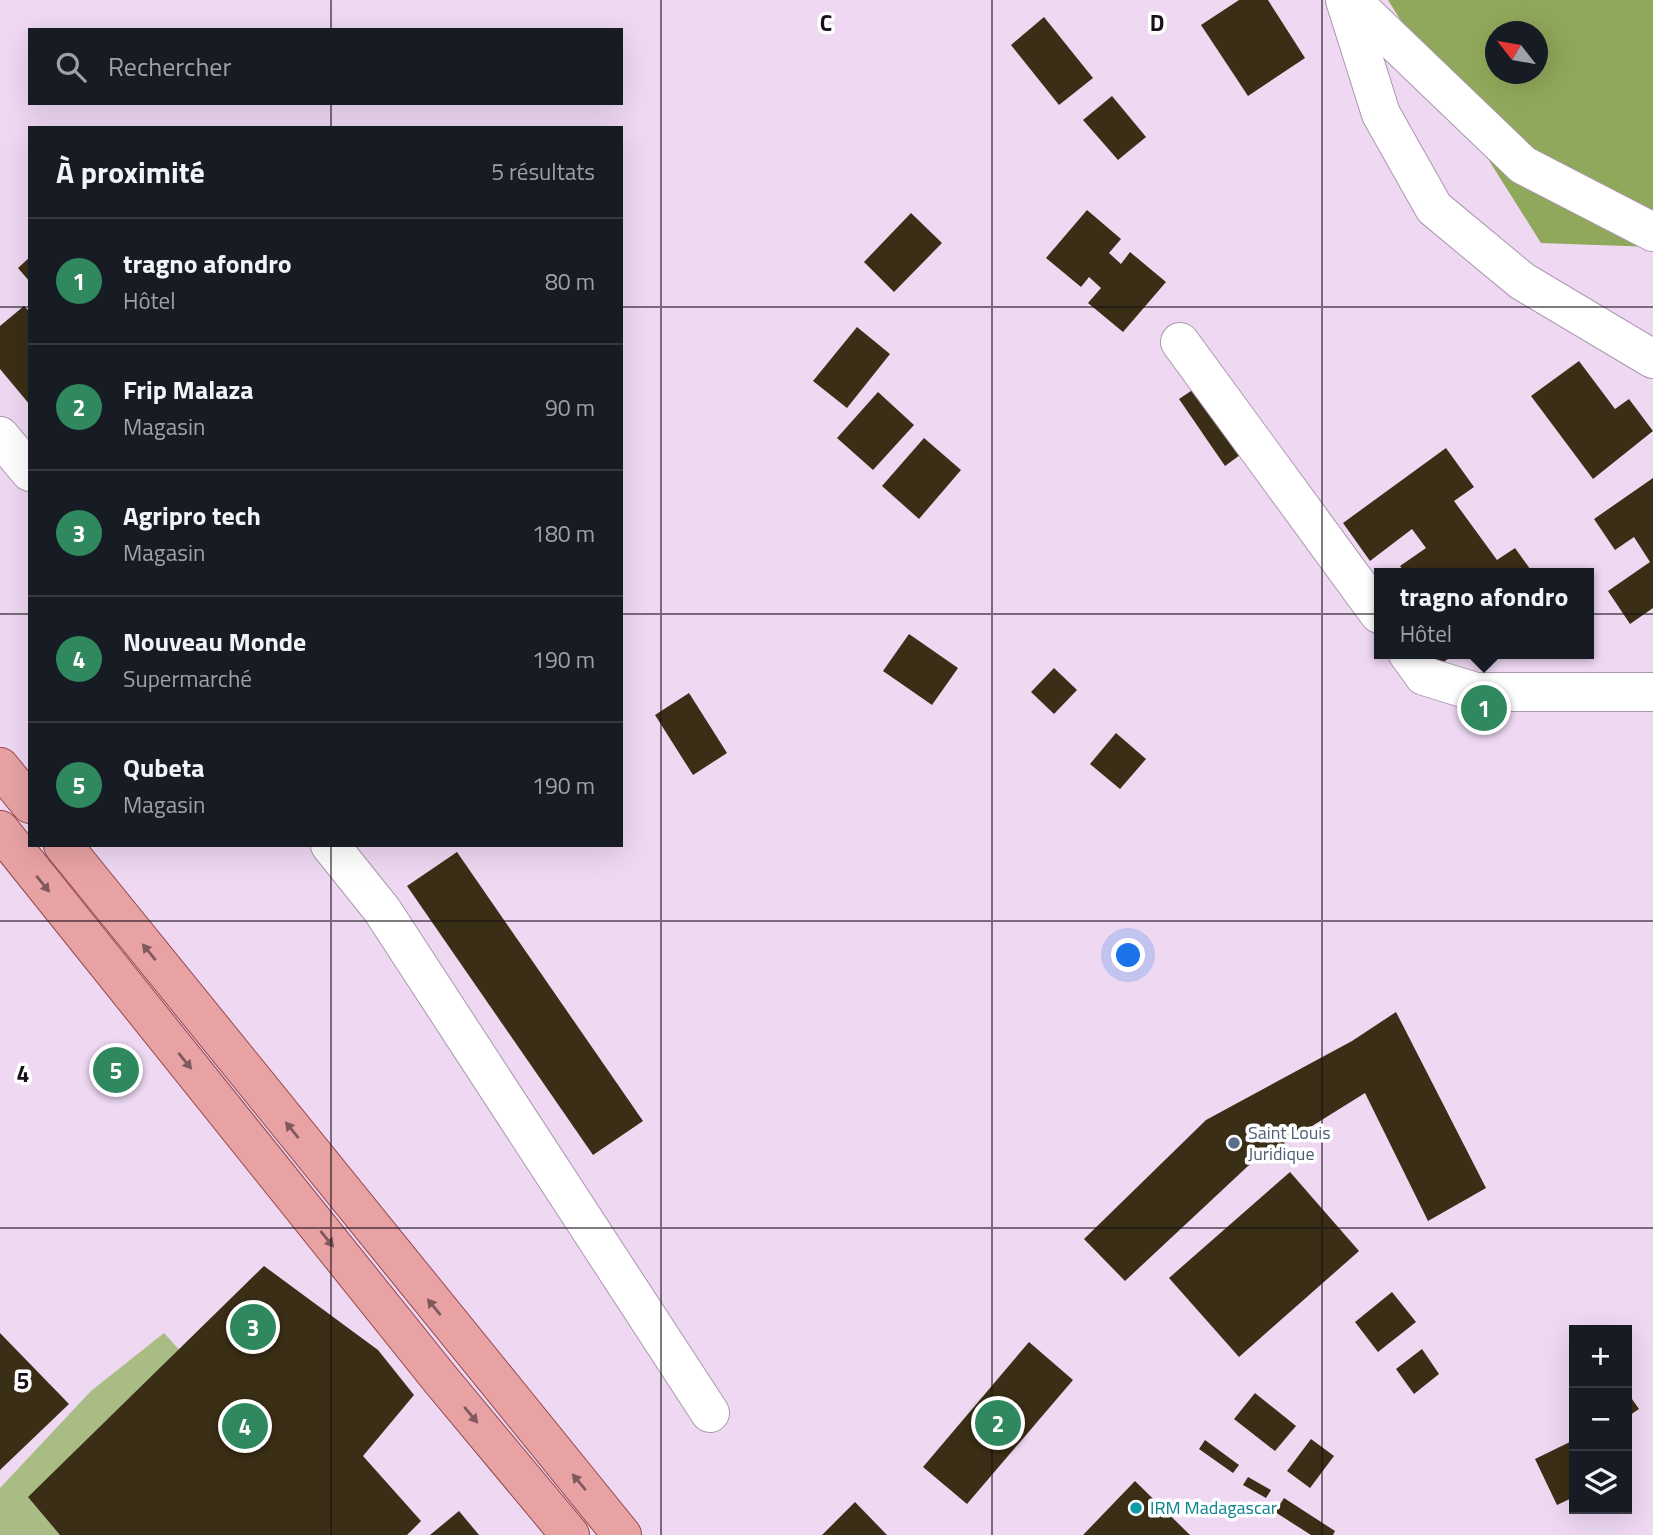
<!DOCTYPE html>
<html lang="fr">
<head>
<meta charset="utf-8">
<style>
	body { margin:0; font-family:"Titillium Web",sans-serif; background:#242831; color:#f1f3f6 }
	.controls { position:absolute; right:21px; bottom:21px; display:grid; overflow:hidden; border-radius:0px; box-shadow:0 7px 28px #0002 }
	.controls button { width:63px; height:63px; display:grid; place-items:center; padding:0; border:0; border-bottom:2px solid #363941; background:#171b24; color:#f1f3f6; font:35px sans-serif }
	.compass { position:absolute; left:1485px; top:21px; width:63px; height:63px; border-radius:50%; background:#171b24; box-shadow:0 7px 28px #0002; rotate:301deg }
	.you { position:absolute; left:1129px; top:956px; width:24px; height:24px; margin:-18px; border:5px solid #fff; border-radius:50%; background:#1a73e8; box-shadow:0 0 0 10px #1a73e833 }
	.badge { display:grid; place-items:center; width:46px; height:46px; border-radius:50%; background:#30895e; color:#fff; font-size:23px; font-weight:700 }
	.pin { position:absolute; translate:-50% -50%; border:4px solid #fff; box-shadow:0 2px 7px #0006 }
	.popup { position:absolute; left:1374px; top:568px; width:220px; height:91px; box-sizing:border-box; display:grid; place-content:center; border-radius:0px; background:#171b24; filter:drop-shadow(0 2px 5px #0005); font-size:23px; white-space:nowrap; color:#9ea1a6 }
	.popup b { font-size:26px; color:#f1f3f6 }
	.popup::after { content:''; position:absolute; left:50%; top:100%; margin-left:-14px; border:14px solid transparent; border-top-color:#171b24 }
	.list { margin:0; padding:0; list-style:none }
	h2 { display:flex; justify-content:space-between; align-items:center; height:91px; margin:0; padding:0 28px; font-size:30px }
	h2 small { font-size:23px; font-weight:400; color:#9ea1a6 }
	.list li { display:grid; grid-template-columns:46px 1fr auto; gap:21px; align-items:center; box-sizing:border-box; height:126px; padding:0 28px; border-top:2px solid #363941 }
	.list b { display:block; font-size:26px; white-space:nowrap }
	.list p { margin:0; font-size:23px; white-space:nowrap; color:#9ea1a6 }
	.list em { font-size:23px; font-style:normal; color:#9ea1a6 }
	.icon { flex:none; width:38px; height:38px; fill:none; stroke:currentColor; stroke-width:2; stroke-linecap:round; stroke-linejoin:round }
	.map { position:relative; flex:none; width:1653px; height:1535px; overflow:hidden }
	.search { position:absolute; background:#171b24; box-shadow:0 7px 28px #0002; left:28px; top:28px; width:595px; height:77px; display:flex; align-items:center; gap:18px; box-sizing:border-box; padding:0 24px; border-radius:0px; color:#9ea1a6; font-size:26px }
	.panel { position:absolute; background:#171b24; box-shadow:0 7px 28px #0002; left:28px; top:126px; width:595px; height:721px; border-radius:0px }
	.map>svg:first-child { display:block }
	.green { fill:#a9bc83 }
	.forest { fill:#90a85b; fill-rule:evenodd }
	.building { fill:#3b2e16 }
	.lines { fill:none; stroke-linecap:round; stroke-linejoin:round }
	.minor-casing { stroke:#ab97af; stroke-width:40 }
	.primary-casing { stroke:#94474c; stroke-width:40 }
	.minor { stroke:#fff; stroke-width:38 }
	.primary { stroke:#e8a2a4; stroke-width:38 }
	.oneway { fill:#80595e }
	.grid { fill:none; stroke:#171019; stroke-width:2; stroke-opacity:0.55 }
	.service-dot { fill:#5c6f8a; stroke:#fff; stroke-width:2.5 }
	.culture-dot { fill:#0f9aa8; stroke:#fff; stroke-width:2.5 }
	.labels { text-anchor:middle; stroke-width:7; stroke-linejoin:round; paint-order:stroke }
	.service-label { font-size:18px; fill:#4e5e75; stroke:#fff; text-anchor:start }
	.culture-label { font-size:18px; fill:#0d838f; stroke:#fff; text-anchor:start }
	.grid-label { font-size:23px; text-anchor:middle; font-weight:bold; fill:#171019; stroke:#fff; stroke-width:7; stroke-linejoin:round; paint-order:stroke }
</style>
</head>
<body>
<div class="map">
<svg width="1653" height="1535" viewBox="0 0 1653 1535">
	<rect width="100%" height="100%" fill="#eed8f2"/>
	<path class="green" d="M164 1333 247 1425 195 1535H0V1488L91 1391Z"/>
	<path class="forest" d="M1388 0H1653V247L1541 243ZM1496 32H1538V74H1496Z"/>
	<g class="building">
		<path d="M1239 0H1268L1305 58 1248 96 1201 25Z"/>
		<path d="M1044 17 1093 78 1059 105 1011 45Z"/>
		<path d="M1112 96 1146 137 1118 160 1083 120Z"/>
		<path d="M1087 210 1121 239 1109 253 1121 264 1130 252 1166 282 1123 332 1088 303 1101 288 1089 277 1081 287 1046 258Z"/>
		<path d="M911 213 942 243 894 292 864 262Z"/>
		<path d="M30 257V282L18 268Z"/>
		<path d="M24 306 30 312V405L0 369V326Z"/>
		<path d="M857 327 890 354 847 408 813 381Z"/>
		<path d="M1579 361 1615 409 1629 399 1653 431 1593 479 1531 396Z"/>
		<path d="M1194 389 1240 455 1225 466 1179 399Z"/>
		<path d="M878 392 914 425 873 470 837 438Z"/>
		<path d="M924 438 961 470 919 519 882 486Z"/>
		<path d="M1446 448 1474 487 1454 501 1497 560 1515 548 1533 573H1405L1400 566 1426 548 1412 529 1370 561 1343 523Z"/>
		<path d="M1653 478V608L1630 624 1608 591 1650 562 1634 537 1615 550 1594 519Z"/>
		<path d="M909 634 958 668 932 705 883 671Z"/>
		<path d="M1429 654H1455L1438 666Z"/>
		<path d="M1054 668 1077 690 1054 714 1031 692Z"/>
		<path d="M689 693 727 753 693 775 655 715Z"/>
		<path d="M1116 733 1146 759 1120 789 1090 764Z"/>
		<path d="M457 852 643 1121 593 1155 407 886Z"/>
		<path d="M1396 1012 1486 1188 1428 1221 1365 1093 1248 1166 1125 1281 1084 1239 1206 1120 1352 1041Z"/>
		<path d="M1290 1172 1359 1251 1239 1357 1169 1278Z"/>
		<path d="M264 1266 378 1350 414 1395 363 1456 421 1521 407 1535H60L28 1497Z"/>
		<path d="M1392 1292 1416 1322 1378 1352 1355 1322Z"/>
		<path d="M0 1333 69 1404 0 1470Z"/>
		<path d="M1029 1342 1073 1380 967 1504 923 1467Z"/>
		<path d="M1422 1349 1439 1374 1414 1394 1396 1369Z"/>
		<path d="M1627 1392 1639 1409 1627 1417Z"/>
		<path d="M1255 1393 1296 1426 1275 1451 1234 1419Z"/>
		<path d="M1311 1439 1334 1456 1310 1488 1287 1471Z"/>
		<path d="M1205 1440 1239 1465 1233 1473 1199 1449Z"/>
		<path d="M1574 1440V1497L1557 1505 1535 1459Z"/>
		<path d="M1248 1477 1271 1490 1266 1498 1243 1485Z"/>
		<path d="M1135 1481 1190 1535H1083Z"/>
		<path d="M1284 1498 1335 1531 1333 1535H1311L1275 1512Z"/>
		<path d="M855 1502 887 1535H822Z"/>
		<path d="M459 1511 479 1535H430Z"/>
	</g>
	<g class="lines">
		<defs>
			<g id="minor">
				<path d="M1345 0 1381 114 1434 208 1522 281 1653 359"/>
				<path d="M1351 0 1523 165 1653 232"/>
				<path d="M1180 342 1379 614"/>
				<path d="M0 436 30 472"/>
				<path d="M1408 654 1424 676 1476 692H1653"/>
				<path d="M330 845 382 910 710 1413"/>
			</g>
			<g id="primary">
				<path d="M0 767 30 804"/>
				<path d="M0 830 441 1380 570 1535"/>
				<path d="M63 845 622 1535"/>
			</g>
		</defs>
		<use href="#minor" class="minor-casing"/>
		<use href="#primary" class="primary-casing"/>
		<use href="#minor" class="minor"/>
		<use href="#primary" class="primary"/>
	</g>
	<defs><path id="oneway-solid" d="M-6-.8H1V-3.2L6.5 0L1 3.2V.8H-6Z" transform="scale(1.75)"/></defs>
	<g class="oneway">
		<use href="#oneway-solid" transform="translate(43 884) rotate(51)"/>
		<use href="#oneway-solid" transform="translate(149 952) rotate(-129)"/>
		<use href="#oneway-solid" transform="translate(185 1061) rotate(51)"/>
		<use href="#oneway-solid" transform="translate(292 1130) rotate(-129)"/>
		<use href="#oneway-solid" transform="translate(327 1239) rotate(51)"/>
		<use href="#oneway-solid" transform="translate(434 1307) rotate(-129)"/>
		<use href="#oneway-solid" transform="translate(471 1415) rotate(50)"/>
		<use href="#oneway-solid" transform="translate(579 1482) rotate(-130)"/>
	</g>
	<path class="grid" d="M331 0V30M661 0V1535M992 0V1535M1322 0V1535M331 103V128M0 307H30M621 307H1653M0 614H30M621 614H1653M331 845V1535M0 921H1653M0 1228H1653"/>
	<circle class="service-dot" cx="1234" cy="1143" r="7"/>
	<circle class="culture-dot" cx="1136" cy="1508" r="7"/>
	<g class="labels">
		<g class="service-label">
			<text x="1248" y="1139">Saint Louis<tspan x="1248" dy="21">Juridique</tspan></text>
		</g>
		<g class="culture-label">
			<text x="1150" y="1514">IRM Madagascar</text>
		</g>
	</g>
	<g class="grid-label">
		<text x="826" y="31">C</text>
		<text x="1157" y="31">D</text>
		<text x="23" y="1082">4</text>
		<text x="23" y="1389">5</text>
	</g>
</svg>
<div class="controls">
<button>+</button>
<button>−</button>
<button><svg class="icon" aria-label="layers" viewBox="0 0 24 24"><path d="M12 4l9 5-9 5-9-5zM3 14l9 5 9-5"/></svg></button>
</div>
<svg class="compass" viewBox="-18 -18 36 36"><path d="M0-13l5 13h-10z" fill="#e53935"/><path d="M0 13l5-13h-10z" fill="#9ea1a6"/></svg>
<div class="you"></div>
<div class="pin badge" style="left:1484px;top:708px">1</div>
<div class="popup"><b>tragno afondro</b>Hôtel</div>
<div class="pin badge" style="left:998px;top:1423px">2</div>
<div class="pin badge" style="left:253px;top:1327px">3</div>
<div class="pin badge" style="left:245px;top:1426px">4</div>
<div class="pin badge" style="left:116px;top:1070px">5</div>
<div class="search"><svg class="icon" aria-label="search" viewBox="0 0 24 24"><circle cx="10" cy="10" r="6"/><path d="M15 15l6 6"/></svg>Rechercher</div>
<section class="panel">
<h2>À proximité<small>5 résultats</small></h2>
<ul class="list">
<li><span class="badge">1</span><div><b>tragno afondro</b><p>Hôtel</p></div><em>80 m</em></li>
<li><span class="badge">2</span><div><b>Frip Malaza</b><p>Magasin</p></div><em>90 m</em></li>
<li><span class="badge">3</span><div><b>Agripro tech</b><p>Magasin</p></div><em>180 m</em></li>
<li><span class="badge">4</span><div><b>Nouveau Monde</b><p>Supermarché</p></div><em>190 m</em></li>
<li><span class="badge">5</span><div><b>Qubeta</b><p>Magasin</p></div><em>190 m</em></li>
</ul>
</section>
</div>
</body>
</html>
